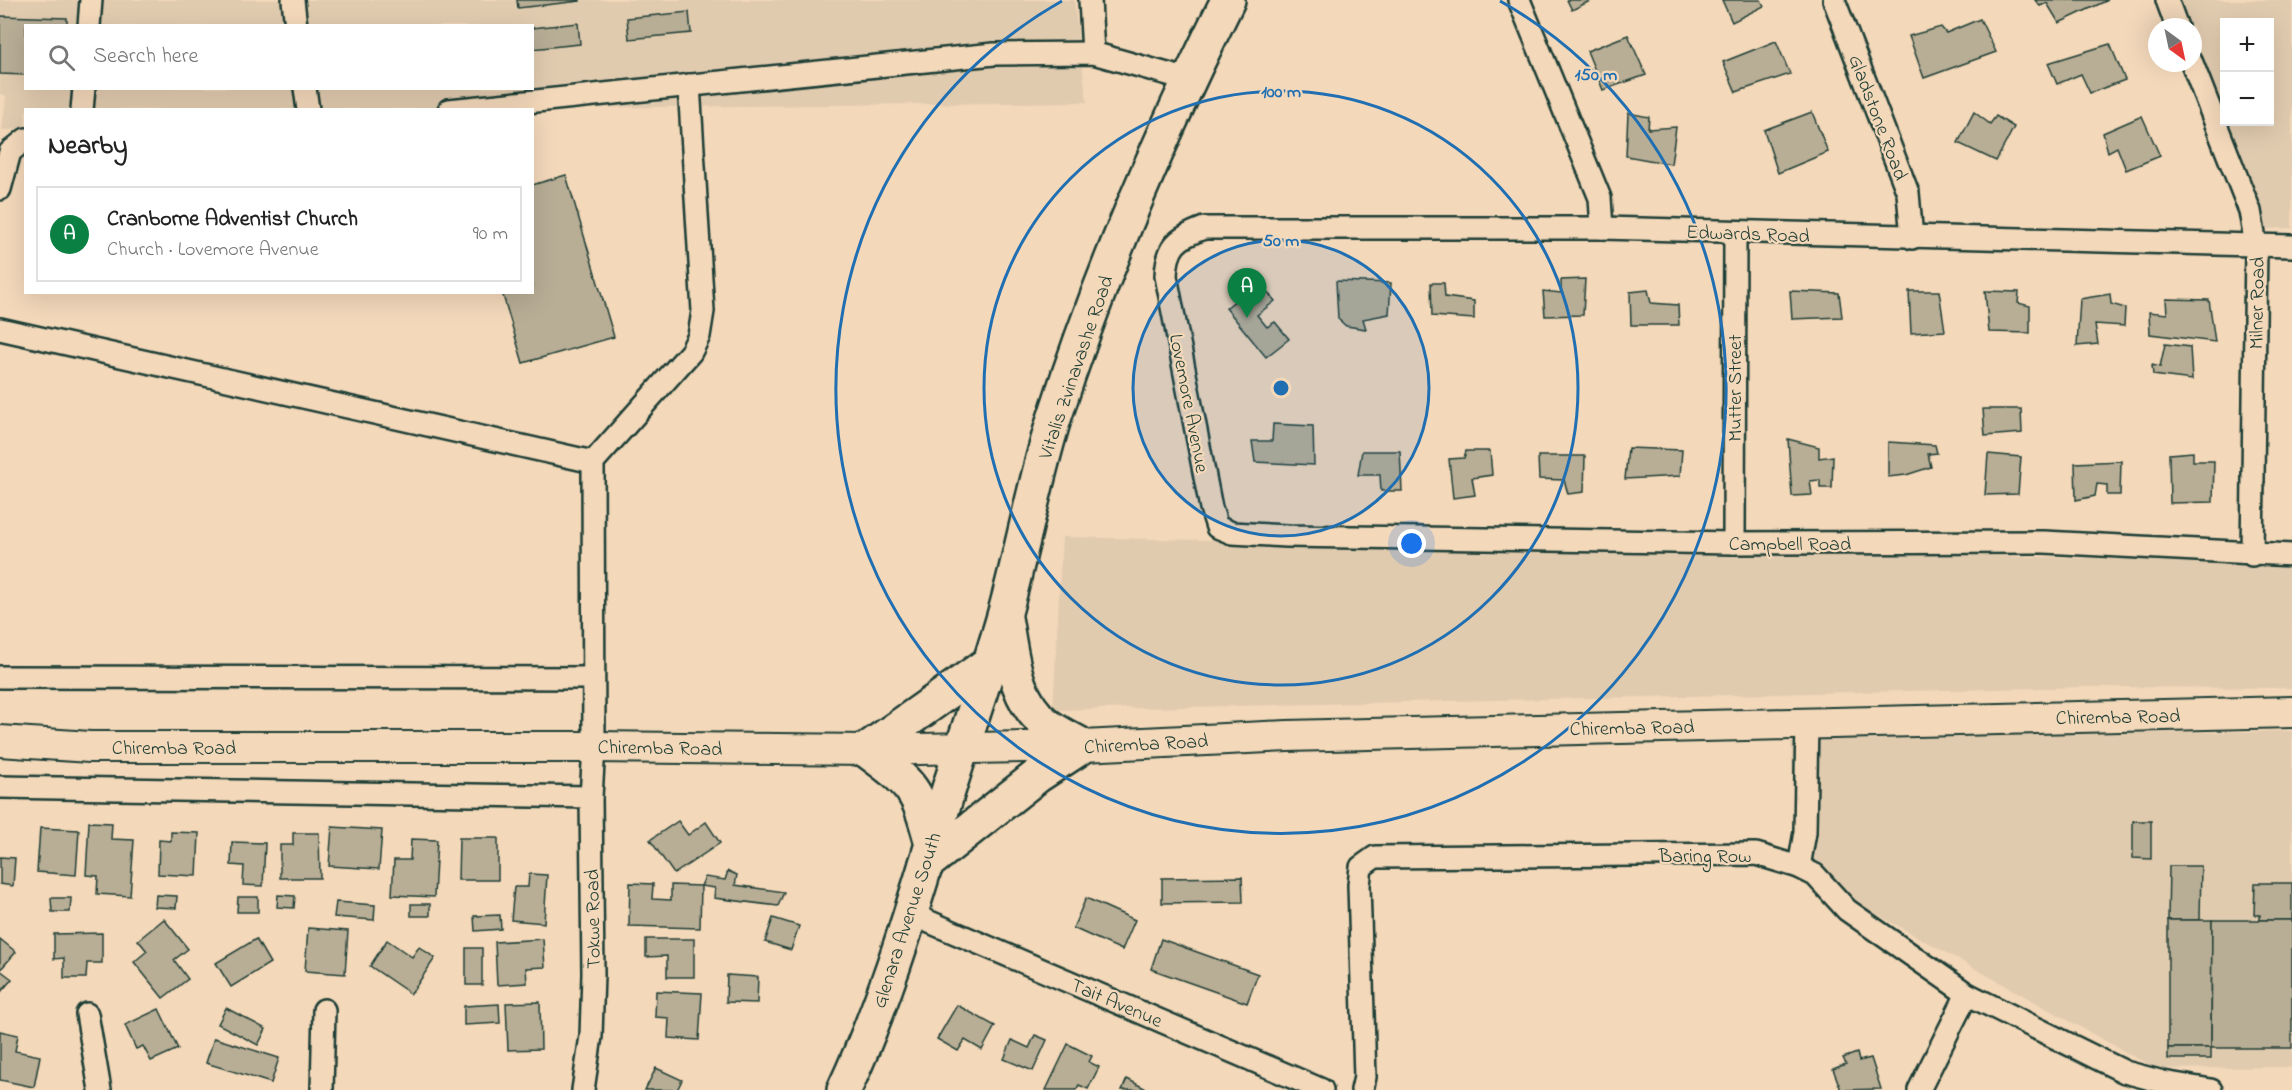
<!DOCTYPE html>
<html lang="en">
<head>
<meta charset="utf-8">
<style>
	body { margin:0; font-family:"Indie Flower",sans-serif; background:#f6f6f6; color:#222 }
	.controls { position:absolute; right:18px; top:18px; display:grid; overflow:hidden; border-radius:0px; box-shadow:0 6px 24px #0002 }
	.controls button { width:54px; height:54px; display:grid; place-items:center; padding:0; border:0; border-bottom:2px solid #e0e0e0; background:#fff; color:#222; font:30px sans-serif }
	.compass { position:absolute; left:2148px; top:18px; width:54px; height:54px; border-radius:50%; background:#fff; box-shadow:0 6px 24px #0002; rotate:147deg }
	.you { position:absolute; left:1412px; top:544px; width:21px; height:21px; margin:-15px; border:4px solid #fff; border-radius:50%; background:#1a73e8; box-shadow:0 0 0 9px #1a73e833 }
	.badge { display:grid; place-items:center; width:39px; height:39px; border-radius:50%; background:#0b8043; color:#fff; font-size:20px; font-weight:700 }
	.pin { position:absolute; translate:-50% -50px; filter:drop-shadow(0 2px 3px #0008) }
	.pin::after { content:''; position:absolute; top:32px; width:21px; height:18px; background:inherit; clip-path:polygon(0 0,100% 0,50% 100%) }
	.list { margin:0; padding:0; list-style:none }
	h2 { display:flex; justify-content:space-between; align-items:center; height:78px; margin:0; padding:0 24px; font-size:26px }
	h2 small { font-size:20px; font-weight:400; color:#767676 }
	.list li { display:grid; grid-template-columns:39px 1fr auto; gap:18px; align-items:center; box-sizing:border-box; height:96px; margin:0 12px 12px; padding:0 12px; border:2px solid #e0e0e0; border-radius:0px }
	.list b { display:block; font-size:22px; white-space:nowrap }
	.list p { margin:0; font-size:20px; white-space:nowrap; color:#767676 }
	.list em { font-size:20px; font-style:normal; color:#767676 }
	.icon { flex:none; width:33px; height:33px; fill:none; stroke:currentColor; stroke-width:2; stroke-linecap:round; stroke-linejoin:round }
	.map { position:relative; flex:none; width:2292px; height:1090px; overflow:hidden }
	.search { position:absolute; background:#fff; box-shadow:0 6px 24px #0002; left:24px; top:24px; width:510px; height:66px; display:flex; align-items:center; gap:15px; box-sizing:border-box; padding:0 21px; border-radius:0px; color:#767676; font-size:22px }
	.panel { position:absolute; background:#fff; box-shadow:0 6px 24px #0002; left:24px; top:108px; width:510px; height:186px; border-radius:0px }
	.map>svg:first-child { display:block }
	.built { fill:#e1cbaf; fill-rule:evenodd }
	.building { fill:#b8ad95; stroke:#1f3d34; stroke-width:1.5 }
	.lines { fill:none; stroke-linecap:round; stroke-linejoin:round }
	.street-casing { stroke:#1f3d34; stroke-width:26 }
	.secondary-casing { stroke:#1f3d34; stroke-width:34 }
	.primary-casing { stroke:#1f3d34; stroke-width:38 }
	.street { stroke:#f3d8ba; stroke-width:21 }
	.secondary { stroke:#f3d8ba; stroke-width:30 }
	.primary { stroke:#f3d8ba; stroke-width:33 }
	.ring { fill:none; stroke:#1f6fb2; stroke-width:3 }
	.labels { text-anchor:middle; stroke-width:4.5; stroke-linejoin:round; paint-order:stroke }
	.street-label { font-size:20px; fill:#1f3d34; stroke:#f3d8ba }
	.centre { fill:#1f6fb2; stroke:#f3d8ba; stroke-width:3 }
	.ring-label { font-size:18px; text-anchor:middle; font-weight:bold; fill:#1f6fb2; stroke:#f3d8ba; stroke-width:4.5; stroke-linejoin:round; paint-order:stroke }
</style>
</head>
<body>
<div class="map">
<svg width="2292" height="1090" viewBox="0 0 2292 1090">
	<rect width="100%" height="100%" fill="#f3d8ba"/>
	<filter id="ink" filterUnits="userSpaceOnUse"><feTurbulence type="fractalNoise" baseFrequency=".0167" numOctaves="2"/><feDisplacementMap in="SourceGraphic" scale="12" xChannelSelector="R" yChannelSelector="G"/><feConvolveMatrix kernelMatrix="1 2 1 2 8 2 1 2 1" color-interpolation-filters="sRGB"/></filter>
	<g filter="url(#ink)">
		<g class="built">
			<path d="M0 0H1074L1087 102 496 109 26 110 25 129 2 130 6 96 0 94ZM26 26H532V88H26Z"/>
			<path d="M2176 0H2292V228L2261 229 2193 45V27H2186ZM2224 22H2270V122H2224Z"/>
			<path d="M1062 537 2292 562V688L2088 687 1053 710Z"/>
			<path d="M2292 731V1067L2156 1069 1795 869 1791 737Z"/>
		</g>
		<g class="building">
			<path d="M517 0H580V1L518 8Z"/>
			<path d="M1567 0H1592L1572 10Z"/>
			<path d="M1722 0H1761L1764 6 1732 22Z"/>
			<path d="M2035 0H2108L2059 23 2047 3 2040 6Z"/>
			<path d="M689 12 691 33 629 39 627 18Z"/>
			<path d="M0 16 67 18V26H26V75L0 74Z"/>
			<path d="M1980 19 1996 52 1924 78 1909 36 1941 27 1946 33Z"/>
			<path d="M578 23 580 44 532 49V28Z"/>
			<path d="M1628 35 1646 75 1603 90 1587 51Z"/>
			<path d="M1776 41 1790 74 1736 92 1723 62Z"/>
			<path d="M2110 44 2125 80 2090 93 2081 74 2057 84 2048 63Z"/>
			<path d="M1812 112 1828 152 1778 173 1764 130Z"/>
			<path d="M1974 112 1990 124 1996 116 2014 127 1996 161 1958 143Z"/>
			<path d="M1628 113 1649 117 1648 129 1676 127 1671 164 1626 156Z"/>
			<path d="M2142 116 2160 156 2126 170 2117 147 2108 152 2103 133Z"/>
			<path d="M566 175 614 337 523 363 502 292H532V185Z"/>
			<path d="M1256 279 1275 301 1257 315 1267 327 1275 322 1289 339 1266 357 1226 308 1237 299 1235 296Z"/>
			<path d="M1585 279 1583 315 1545 316 1543 291 1561 293V280Z"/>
			<path d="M1336 281 1391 283 1389 314 1363 319 1366 329 1346 326 1338 319Z"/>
			<path d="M1431 283H1444L1445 297 1474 301V319L1432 316Z"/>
			<path d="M1648 290 1651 303 1678 305 1679 325H1631L1630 292Z"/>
			<path d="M1790 291 1839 293 1842 317 1792 319Z"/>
			<path d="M1909 291H1939L1945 331 1911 333Z"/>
			<path d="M1985 291 2019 292 2018 303 2030 306V333L1989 332Z"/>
			<path d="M2110 294 2111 304 2125 308 2124 326 2095 324 2098 344 2077 346 2080 299Z"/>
			<path d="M2166 299 2209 300 2215 342 2150 334 2149 312 2167 314Z"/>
			<path d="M2165 344 2190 347 2192 380 2153 375 2152 365 2160 367Z"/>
			<path d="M1983 409H2021L2022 433 1985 436Z"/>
			<path d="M1273 424 1313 426 1314 465 1255 462 1252 441H1272Z"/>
			<path d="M1788 439 1819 447V458L1833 456 1832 488H1820V480L1810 481 1812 495 1792 496Z"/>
			<path d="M1888 442 1935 445 1937 453 1928 454 1931 467 1906 475 1888 477Z"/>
			<path d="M1628 448 1682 450 1680 476 1625 479Z"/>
			<path d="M1362 451H1400L1402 491H1381L1380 475H1358Z"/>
			<path d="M1466 451H1490L1492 475 1472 478 1475 495 1453 498 1449 459 1464 458Z"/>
			<path d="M2193 452V461H2214L2213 502 2170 503 2169 454Z"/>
			<path d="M1988 454 2021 457 2018 494 1985 495Z"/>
			<path d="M1538 456H1585L1584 492 1568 494 1564 480 1539 479Z"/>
			<path d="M2121 461 2120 495H2107V485L2097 484 2095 496 2076 500 2075 463Z"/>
			<path d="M678 821 688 835 706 822 720 843 674 874 650 840Z"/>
			<path d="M2133 821H2151V859L2133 858Z"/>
			<path d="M89 822 112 823 111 839 134 840 130 896 97 894 98 876 86 875Z"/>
			<path d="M332 827 382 830 379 869 329 866Z"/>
			<path d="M40 828 79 830 76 875 37 872Z"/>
			<path d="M171 832 199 833 197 876 158 874 159 840 171 841Z"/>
			<path d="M293 833H319L320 878H280V845H293Z"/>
			<path d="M459 838H498V880H458Z"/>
			<path d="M411 839 437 840 434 897 392 895 394 860H410Z"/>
			<path d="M232 842 265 843 263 886 243 885 244 866 231 865Z"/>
			<path d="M0 857 15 858 13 886 0 884Z"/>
			<path d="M2169 866H2201L2200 920H2168Z"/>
			<path d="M728 871 737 875 735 885 784 892 778 906 714 898 715 888 701 886 705 877 725 880Z"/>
			<path d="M529 874 547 875 544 923 511 920 514 887H528Z"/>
			<path d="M1242 877 1243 902 1162 903V878Z"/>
			<path d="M630 883 653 884 652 899 671 900V885L701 886 700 928 629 926Z"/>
			<path d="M2255 883H2292V920H2260V915H2254Z"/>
			<path d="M156 895 177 896 176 908 155 907Z"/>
			<path d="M278 895 295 896 294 908 277 907Z"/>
			<path d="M238 897H258V912H237Z"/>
			<path d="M51 898H71L70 912H52Z"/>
			<path d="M1086 898 1135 920 1122 950 1073 928Z"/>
			<path d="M336 902 375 905 374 920 334 917Z"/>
			<rect x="411" y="904" width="19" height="12"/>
			<path d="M500 915 501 929 475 931 474 916Z"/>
			<path d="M773 918 799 926 791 950 765 942Z"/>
			<path d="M164 919 188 949 174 960 188 979 163 998 134 962 147 951 138 940Z"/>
			<path d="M2168 920H2212L2211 1048H2168Z"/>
			<path d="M2212 920H2292V1048H2211Z"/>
			<path d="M308 928 348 931 345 974 305 971Z"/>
			<path d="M102 933V963H87L86 978H64V958L54 959V934Z"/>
			<path d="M0 939 16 952 0 970 12 979 0 993Z"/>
			<path d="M256 939 270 963 231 987 216 963Z"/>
			<path d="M543 939 545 967 526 968 527 983 497 985 495 942Z"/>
			<path d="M646 939H694V977H667V956L646 957Z"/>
			<path d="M1161 939 1258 974 1247 1003 1151 969Z"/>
			<path d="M387 940 412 957 419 947 435 958 411 994 370 966Z"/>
			<rect x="466" y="948" width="16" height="37"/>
			<path d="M727 975 758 977 757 1003 726 1002Z"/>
			<path d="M656 991 702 993 699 1040 668 1038 669 1018 655 1017Z"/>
			<path d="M540 1002 541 1049 508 1050 506 1003Z"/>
			<path d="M499 1004 500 1023 464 1025V1006Z"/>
			<path d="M957 1005 995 1026 982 1050 965 1040 958 1051 937 1039Z"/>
			<path d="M226 1008 266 1029 258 1045 218 1024Z"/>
			<path d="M159 1009 178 1049 151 1061 143 1046 136 1049 125 1025Z"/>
			<path d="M0 1031 18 1035 15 1051 40 1056 34 1087 0 1080Z"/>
			<path d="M1035 1035 1047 1040 1033 1071 1004 1059 1012 1040 1029 1048Z"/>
			<path d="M214 1038 279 1058 271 1083 206 1063Z"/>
			<path d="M1068 1044 1092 1056 1089 1062 1099 1067 1088 1089 1079 1085 1076 1090H1046Z"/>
			<rect x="2168" y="1048" width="43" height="11"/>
			<path d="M1857 1053 1859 1061 1871 1058 1881 1089 1841 1090 1833 1069 1846 1064 1843 1058Z"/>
			<path d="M656 1068 682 1080 677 1090H645Z"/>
			<path d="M1127 1079 1148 1090H1122Z"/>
		</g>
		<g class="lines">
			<defs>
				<g id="street">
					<path d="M293 0 296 26"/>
					<path d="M1090 0 1093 53"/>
					<path d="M1519 0 1600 198 1602 228"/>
					<path d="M1834 0 1908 193 1912 238"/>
					<path d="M2167 0 2177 27"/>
					<path d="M89 26 91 0"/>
					<path d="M2192 63 2250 211 2256 246 2252 555"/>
					<path d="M305 88 308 110"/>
					<path d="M82 110 84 88"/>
					<path d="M449 110 994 54 1093 53 1189 80"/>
					<path d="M0 189 10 152 26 139"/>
					<path d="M2292 246 1602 228H1204C1177 238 1167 246 1166 276L1211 508 1217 527 1232 533 1287 536 1734 543 2044 542 2292 555"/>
					<path d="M0 329 593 462"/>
					<path d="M1734 543 1735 233"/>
					<path d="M0 677 592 678"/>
					<path d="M0 787 591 797"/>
					<path d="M1799 867 1805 832 1807 722"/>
					<path d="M911 914 1322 1090"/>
					<path d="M87 1014 100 1090"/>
					<path d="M322 1090 324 1010"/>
					<path d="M583 1090 591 1036 593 974 591 797 594 747 593 462 691 352 699 336 703 311 689 85"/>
					<path d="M1362 1090 1365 1077 1359 885 1361 867 1375 857 1756 854 1799 867 1815 875 1847 910 1967 994 2125 1072 2163 1082 2211 1090"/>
					<path d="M1919 1090 1967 994"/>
				</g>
				<path id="secondary" d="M0 741 90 747H594L866 750 1083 746 1287 736 1493 731 2292 712"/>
				<g id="primary">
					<path d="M932 844C917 787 913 785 866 750L989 663"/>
					<path d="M926 864 1037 776 1083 746C1071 739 1058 733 1047 725 1014 700 1012 655 1005 618"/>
					<path d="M844 1090C881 1011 907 927 932 844 954 767 982 693 1004 616 1022 551 1034 484 1054 419 1100 275 1161 135 1228 0"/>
				</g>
			</defs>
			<use href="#street" class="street-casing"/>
			<use href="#secondary" class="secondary-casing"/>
			<use href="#primary" class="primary-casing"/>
			<use href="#street" class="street"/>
			<use href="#secondary" class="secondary"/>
			<use href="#primary" class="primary"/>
		</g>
	</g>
	<circle cx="1281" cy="388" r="148" fill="#1f6fb2" fill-opacity=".12"/>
	<g class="ring">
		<circle cx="1281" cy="388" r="148"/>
		<circle cx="1281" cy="388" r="297"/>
		<path d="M1500 1A445 445 0 1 1 1062 1"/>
	</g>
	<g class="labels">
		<g class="street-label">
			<text transform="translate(1879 117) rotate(69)" y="7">Gladstone Road</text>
			<text transform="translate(1748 233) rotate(2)" y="7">Edwards Road</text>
			<text transform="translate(2256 303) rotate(-89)" y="7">Milner Road</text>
			<text transform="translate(1075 367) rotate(-71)" y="7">Vitalis Zvinavashe Road</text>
			<text transform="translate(1734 388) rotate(-90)" y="7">Mutter Street</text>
			<text transform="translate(1190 403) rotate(79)" y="7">Lovemore Avenue</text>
			<text x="1790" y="550">Campbell Road</text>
			<text transform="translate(2118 716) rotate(-1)" y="7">Chiremba Road</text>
			<text transform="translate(1632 727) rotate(-1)" y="7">Chiremba Road</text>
			<text transform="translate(1146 743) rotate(-3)" y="7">Chiremba Road</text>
			<text x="174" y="754">Chiremba Road</text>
			<text transform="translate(660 747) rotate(1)" y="7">Chiremba Road</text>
			<text x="1705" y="862">Baring Row</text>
			<text transform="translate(592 919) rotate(-91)" y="7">Tokwe Road</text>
			<text transform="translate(906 920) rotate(-72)" y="7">Glenara Avenue South</text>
			<text transform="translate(1117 1002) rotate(23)" y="7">Tait Avenue</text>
		</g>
	</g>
	<circle cx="1281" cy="388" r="9" class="centre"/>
	<g class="ring-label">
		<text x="1596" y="80">150 m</text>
		<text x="1281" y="97">100 m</text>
		<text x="1281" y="246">50 m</text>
	</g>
</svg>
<div class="controls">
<button>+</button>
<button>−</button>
</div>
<svg class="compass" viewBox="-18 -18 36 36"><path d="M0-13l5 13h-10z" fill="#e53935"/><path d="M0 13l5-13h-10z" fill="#767676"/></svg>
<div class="you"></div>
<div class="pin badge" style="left:1247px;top:318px">A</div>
<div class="search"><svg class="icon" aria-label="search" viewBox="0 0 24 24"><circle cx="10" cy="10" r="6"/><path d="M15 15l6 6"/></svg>Search here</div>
<section class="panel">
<h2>Nearby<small></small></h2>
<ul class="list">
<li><span class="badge">A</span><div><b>Cranborne Adventist Church</b><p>Church · Lovemore Avenue</p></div><em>90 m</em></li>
</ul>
</section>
</div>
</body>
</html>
